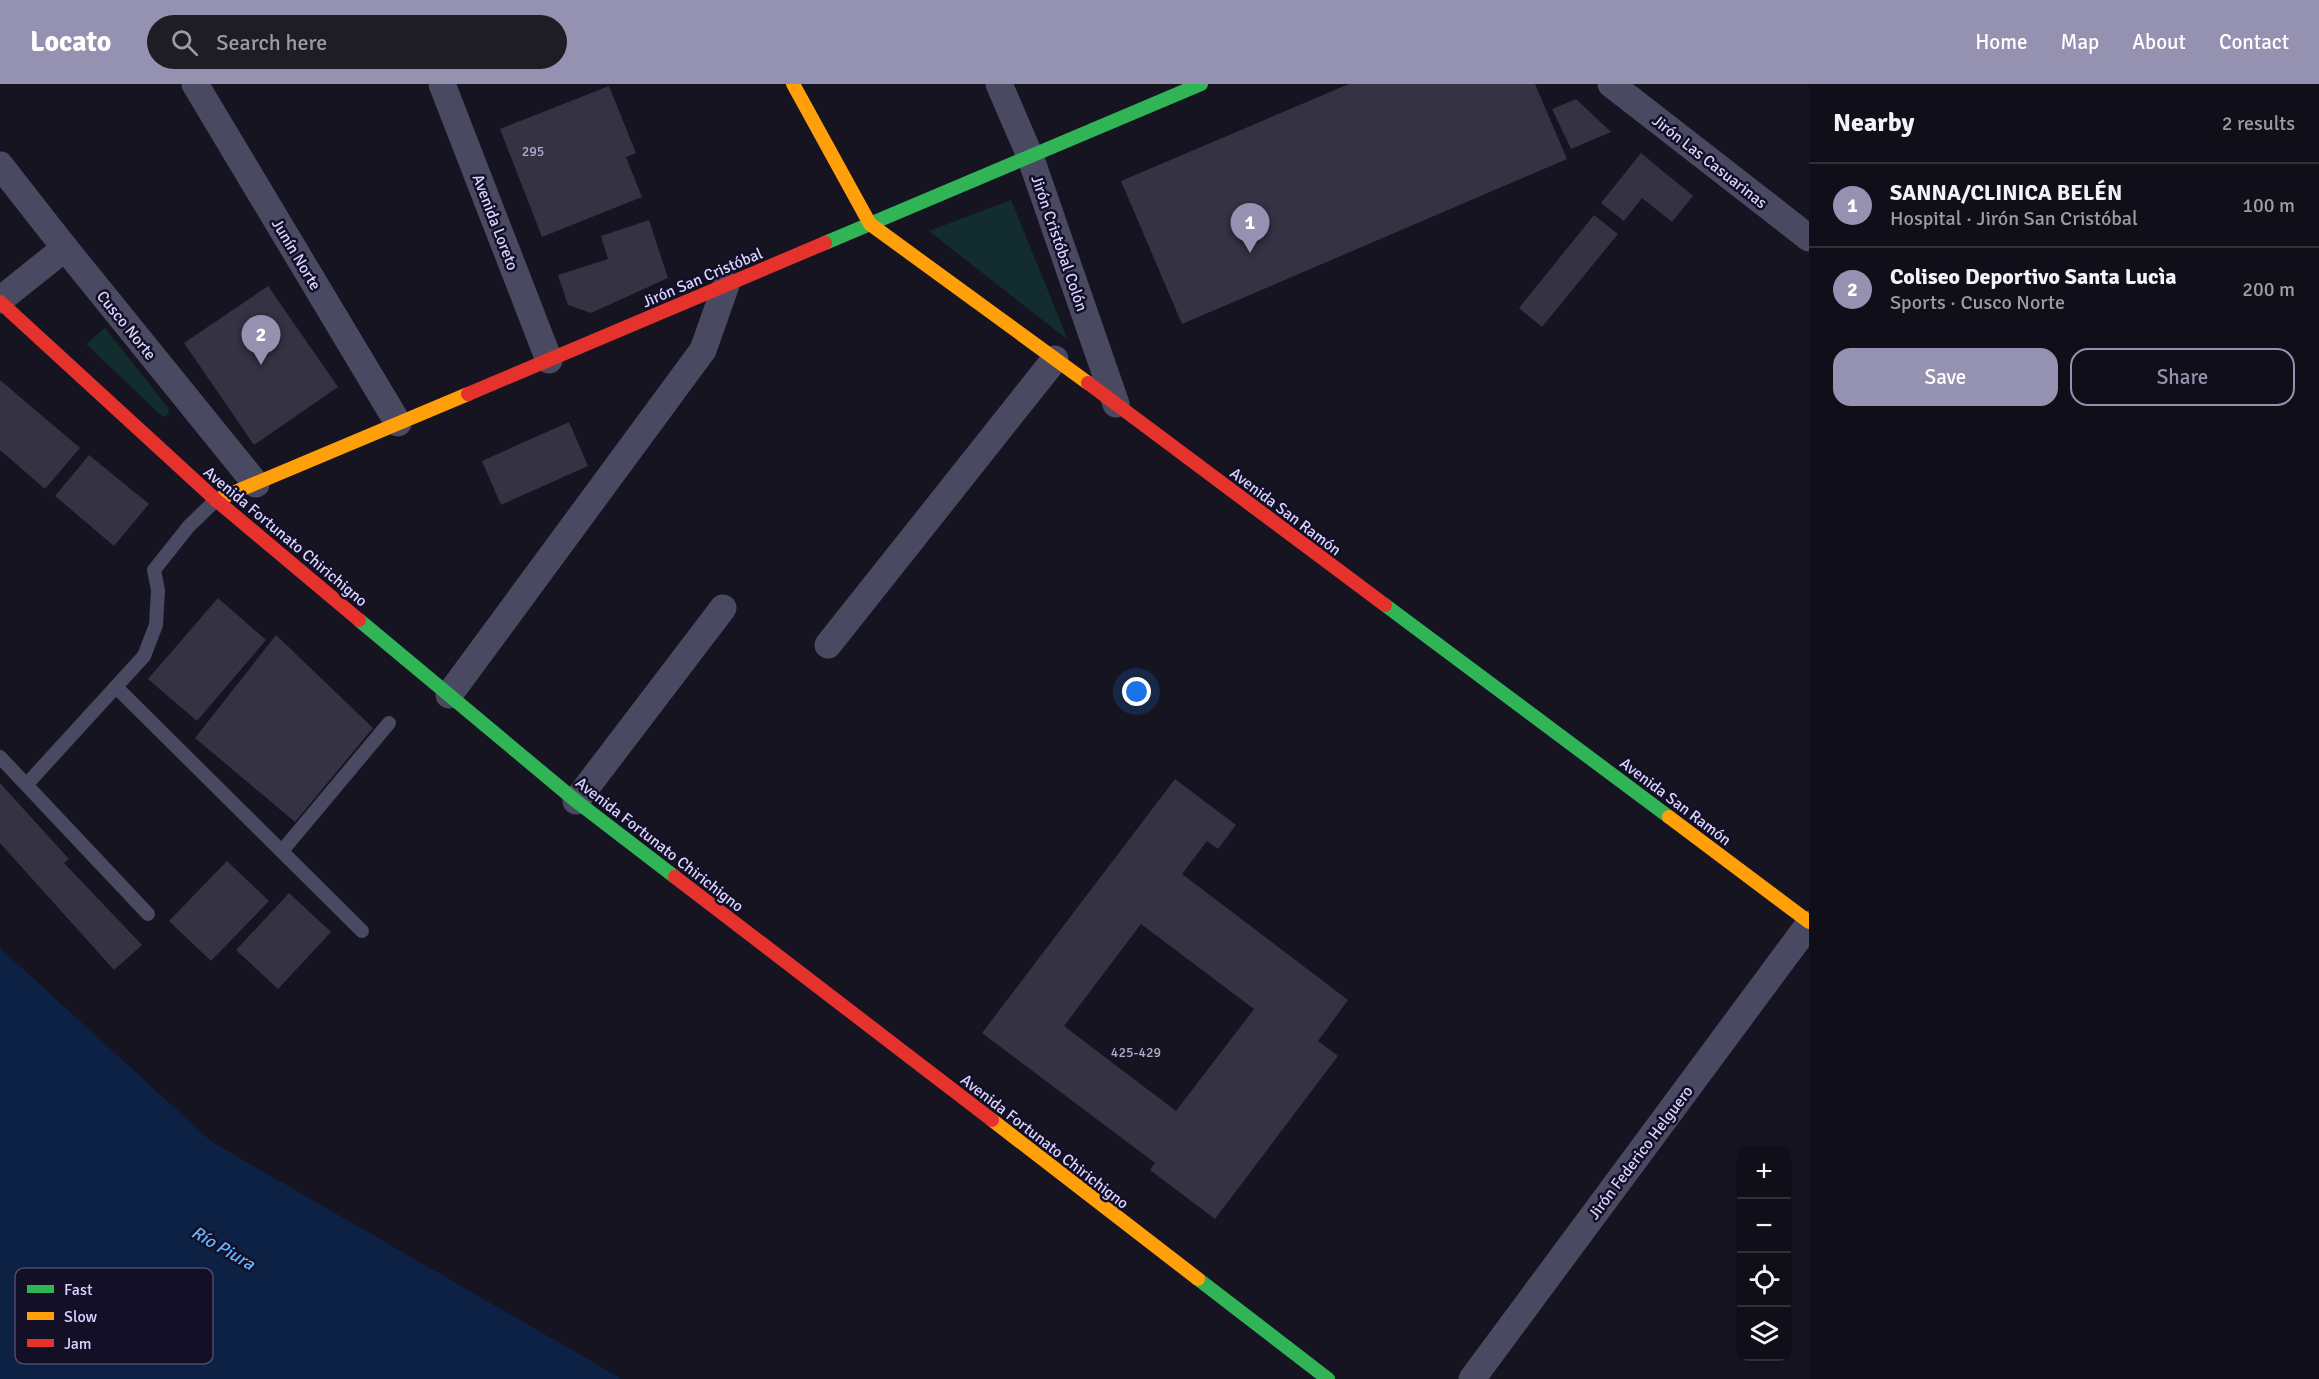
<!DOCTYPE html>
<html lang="en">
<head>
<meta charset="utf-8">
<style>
	body { margin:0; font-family:Signika,sans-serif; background:#1e1d26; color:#f1f3f6 }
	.controls { position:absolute; right:18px; bottom:18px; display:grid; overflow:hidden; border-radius:12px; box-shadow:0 2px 4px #0004 }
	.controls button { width:54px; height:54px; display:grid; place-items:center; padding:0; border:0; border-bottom:2px solid #302f38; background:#100f19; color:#f1f3f6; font:30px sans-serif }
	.you { position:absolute; left:1137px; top:608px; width:21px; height:21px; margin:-15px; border:4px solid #fff; border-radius:50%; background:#1a73e8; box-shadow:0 0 0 9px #1a73e833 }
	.badge { display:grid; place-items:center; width:39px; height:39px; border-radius:50%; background:#9591b1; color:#fff; font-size:20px; font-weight:700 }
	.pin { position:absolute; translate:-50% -50px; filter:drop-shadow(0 2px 3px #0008) }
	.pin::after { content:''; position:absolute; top:32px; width:21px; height:18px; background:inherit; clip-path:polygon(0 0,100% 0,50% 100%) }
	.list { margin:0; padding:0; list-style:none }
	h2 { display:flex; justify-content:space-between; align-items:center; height:78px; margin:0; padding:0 24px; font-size:26px }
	h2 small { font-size:20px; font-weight:400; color:#9c9ca2 }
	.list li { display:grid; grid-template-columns:39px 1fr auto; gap:18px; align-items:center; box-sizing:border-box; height:84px; padding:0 24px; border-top:2px solid #302f38 }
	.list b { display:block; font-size:22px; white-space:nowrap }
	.list p { margin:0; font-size:20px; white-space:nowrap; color:#9c9ca2 }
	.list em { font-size:20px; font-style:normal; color:#9c9ca2 }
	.actions { display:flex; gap:12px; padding:18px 24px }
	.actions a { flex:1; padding:14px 0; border:2px solid #9591b1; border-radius:18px; text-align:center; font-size:21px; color:#9591b1 }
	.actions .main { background:#9591b1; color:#fff }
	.icon { flex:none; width:33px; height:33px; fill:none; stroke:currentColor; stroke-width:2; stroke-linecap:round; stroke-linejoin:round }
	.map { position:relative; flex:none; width:1809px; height:1295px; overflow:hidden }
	header { display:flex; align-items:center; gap:36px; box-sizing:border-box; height:84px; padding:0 30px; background:#9591b1; color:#fff }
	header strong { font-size:28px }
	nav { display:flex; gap:33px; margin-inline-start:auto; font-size:21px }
	.search { width:420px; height:54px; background:#1e1d26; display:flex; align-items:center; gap:15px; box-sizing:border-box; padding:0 21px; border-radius:33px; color:#9c9ca2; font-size:22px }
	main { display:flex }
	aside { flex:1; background:#100f19 }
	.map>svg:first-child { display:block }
	.green { fill:#132c2d }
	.water { fill:#0d2144 }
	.building { fill:#343243; fill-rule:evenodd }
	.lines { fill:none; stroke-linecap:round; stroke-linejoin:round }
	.lane { stroke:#4a4962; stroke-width:14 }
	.street { stroke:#4a4962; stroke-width:27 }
	.fast { stroke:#30b455; stroke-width:14 }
	.slow { stroke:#ff9f0a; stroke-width:14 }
	.jam { stroke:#e5322d; stroke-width:14 }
	.labels { text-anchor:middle; stroke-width:5; stroke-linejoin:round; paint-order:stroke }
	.number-label { font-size:14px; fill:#b0acd0 }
	.street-label { font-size:16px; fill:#d9d4ff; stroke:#130f26 }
	.water-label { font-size:18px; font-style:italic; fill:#62b6ff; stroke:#130f26 }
	.key { fill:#130f26; stroke:#4e4a67; stroke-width:1.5 }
	.key-label { font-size:16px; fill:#d9d4ff }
</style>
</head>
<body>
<header>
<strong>Locato</strong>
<div class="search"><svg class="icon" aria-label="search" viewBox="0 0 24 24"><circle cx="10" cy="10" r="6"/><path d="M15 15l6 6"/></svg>Search here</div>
<nav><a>Home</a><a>Map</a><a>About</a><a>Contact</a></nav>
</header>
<main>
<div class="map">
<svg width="1809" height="1295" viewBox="0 0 1809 1295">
	<rect width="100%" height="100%" fill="#161421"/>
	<g class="green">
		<path d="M1011 116 1068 256 929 147Z"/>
		<path d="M105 244 169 325 168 331 163 333 86 260Z"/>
	</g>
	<path class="water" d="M0 864 212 1058 622 1295H0Z"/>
	<g class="building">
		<path d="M1349 0H1535L1567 75 1182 240 1121 97Z"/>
		<path d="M609 2 636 69 626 73 642 113 542 153 500 45Z"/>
		<path d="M1576 15 1611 48 1571 65 1552 25Z"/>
		<path d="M1641 69 1693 112 1672 138 1642 114 1624 137 1601 119Z"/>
		<path d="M1594 131 1618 150 1542 243 1519 224Z"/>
		<path d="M649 136 668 194 591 229 568 221 558 191 608 175 601 152Z"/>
		<path d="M268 202 338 303 254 361 184 259Z"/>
		<path d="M0 296 80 364 45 405 0 366Z"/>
		<path d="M569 338 588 382 501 421 482 377Z"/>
		<path d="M89 371 149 420 114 462 55 412Z"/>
		<path d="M218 514 266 556 197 637 148 595Z"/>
		<path d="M276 551 373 644 295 738 195 654Z"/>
		<path d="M1175 695 1236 741 1218 765 1207 757 1182 790 1348 916 1318 957 1338 972 1215 1135 1150 1086 1155 1079 982 949ZM1141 840 1254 925 1176 1027 1064 942Z"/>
		<path d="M0 699 69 775 64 779 142 861 114 886 0 759Z"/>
		<path d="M227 777 269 817 211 877 169 837Z"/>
		<path d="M289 809 331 848 278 905 236 866Z"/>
	</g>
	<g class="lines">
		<g class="lane">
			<path d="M116 603 362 847"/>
			<path d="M0 673 148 830"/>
			<path d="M27 700 144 572 156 541 158 506 154 486 189 442 216 416"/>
			<path d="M282 767 389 639"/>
		</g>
		<g class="street">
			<path d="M195 0 398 339"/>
			<path d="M442 0 549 276"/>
			<path d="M999 0 1030 72 1116 320"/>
			<path d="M1611 0 1809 154"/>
			<path d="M0 81 65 164 256 400"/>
			<path d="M0 216 65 164"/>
			<path d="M828 561 1055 275"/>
			<path d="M449 611 703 266 726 201"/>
			<path d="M576 717 723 524"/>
			<path d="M1472 1295 1809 840"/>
		</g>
		<g class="fast">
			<path d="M825 159 1201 0"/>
			<path d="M1385 521 1669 733"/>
			<path d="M359 536 576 717 675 793"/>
			<path d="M1198 1195 1328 1295"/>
		</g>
		<g class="slow">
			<path d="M793 0 870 140 1088 299"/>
			<path d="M216 416 468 310"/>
			<path d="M1669 733 1809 838"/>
			<path d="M992 1036 1198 1195"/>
		</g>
		<g class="jam">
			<path d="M0 218 216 416 359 536"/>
			<path d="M1088 299 1385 521"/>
			<path d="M468 310 825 159"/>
			<path d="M675 793 992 1036"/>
		</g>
	</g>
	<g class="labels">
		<g class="number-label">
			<text x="533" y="72">295</text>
			<text x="1136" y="973">425-429</text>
		</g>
		<g class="street-label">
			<text transform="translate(1710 77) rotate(38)" y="6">Jirón Las Casuarinas</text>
			<text transform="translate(496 138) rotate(69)" y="6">Avenida Loreto</text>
			<text transform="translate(1060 159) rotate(71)" y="6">Jirón Cristóbal Colón</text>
			<text transform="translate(297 170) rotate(59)" y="6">Junín Norte</text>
			<text transform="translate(702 193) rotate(-23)" y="6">Jirón San Cristóbal</text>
			<text transform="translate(127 241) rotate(51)" y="6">Cusco Norte</text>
			<text transform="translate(1286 427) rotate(37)" y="6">Avenida San Ramón</text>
			<text transform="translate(286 452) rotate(40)" y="6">Avenida Fortunato Chirichigno</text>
			<text transform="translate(1676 717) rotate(37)" y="6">Avenida San Ramón</text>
			<text transform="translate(660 760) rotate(38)" y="6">Avenida Fortunato Chirichigno</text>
			<text transform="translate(1045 1057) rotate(38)" y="6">Avenida Fortunato Chirichigno</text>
			<text transform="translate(1640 1068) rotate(-53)" y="6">Jirón Federico Helguero</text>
		</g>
		<g class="water-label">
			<text transform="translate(223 1164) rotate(30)" y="6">Río Piura</text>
		</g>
	</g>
	<rect x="15" y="1184" width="198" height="96" rx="9" class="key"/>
	<rect x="27" y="1201" width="27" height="8" fill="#30b455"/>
	<rect x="27" y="1228" width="27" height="8" fill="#ff9f0a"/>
	<rect x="27" y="1255" width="27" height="8" fill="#e5322d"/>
	<g class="key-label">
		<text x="64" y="1211">Fast</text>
		<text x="64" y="1238">Slow</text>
		<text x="64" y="1265">Jam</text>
	</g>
</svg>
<div class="controls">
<button>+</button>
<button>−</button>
<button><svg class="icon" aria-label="locate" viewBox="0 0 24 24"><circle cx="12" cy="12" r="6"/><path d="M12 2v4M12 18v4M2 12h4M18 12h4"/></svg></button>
<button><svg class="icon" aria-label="layers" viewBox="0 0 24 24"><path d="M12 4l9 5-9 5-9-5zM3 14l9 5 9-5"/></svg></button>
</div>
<div class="you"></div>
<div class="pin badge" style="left:1250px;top:169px">1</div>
<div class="pin badge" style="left:261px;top:281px">2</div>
</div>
<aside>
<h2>Nearby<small>2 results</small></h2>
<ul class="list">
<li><span class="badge">1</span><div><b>SANNA/CLINICA BELÉN</b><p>Hospital · Jirón San Cristóbal</p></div><em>100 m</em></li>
<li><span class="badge">2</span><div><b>Coliseo Deportivo Santa Lucìa</b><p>Sports · Cusco Norte</p></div><em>200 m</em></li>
</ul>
<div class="actions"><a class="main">Save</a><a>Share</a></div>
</aside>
</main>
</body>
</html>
